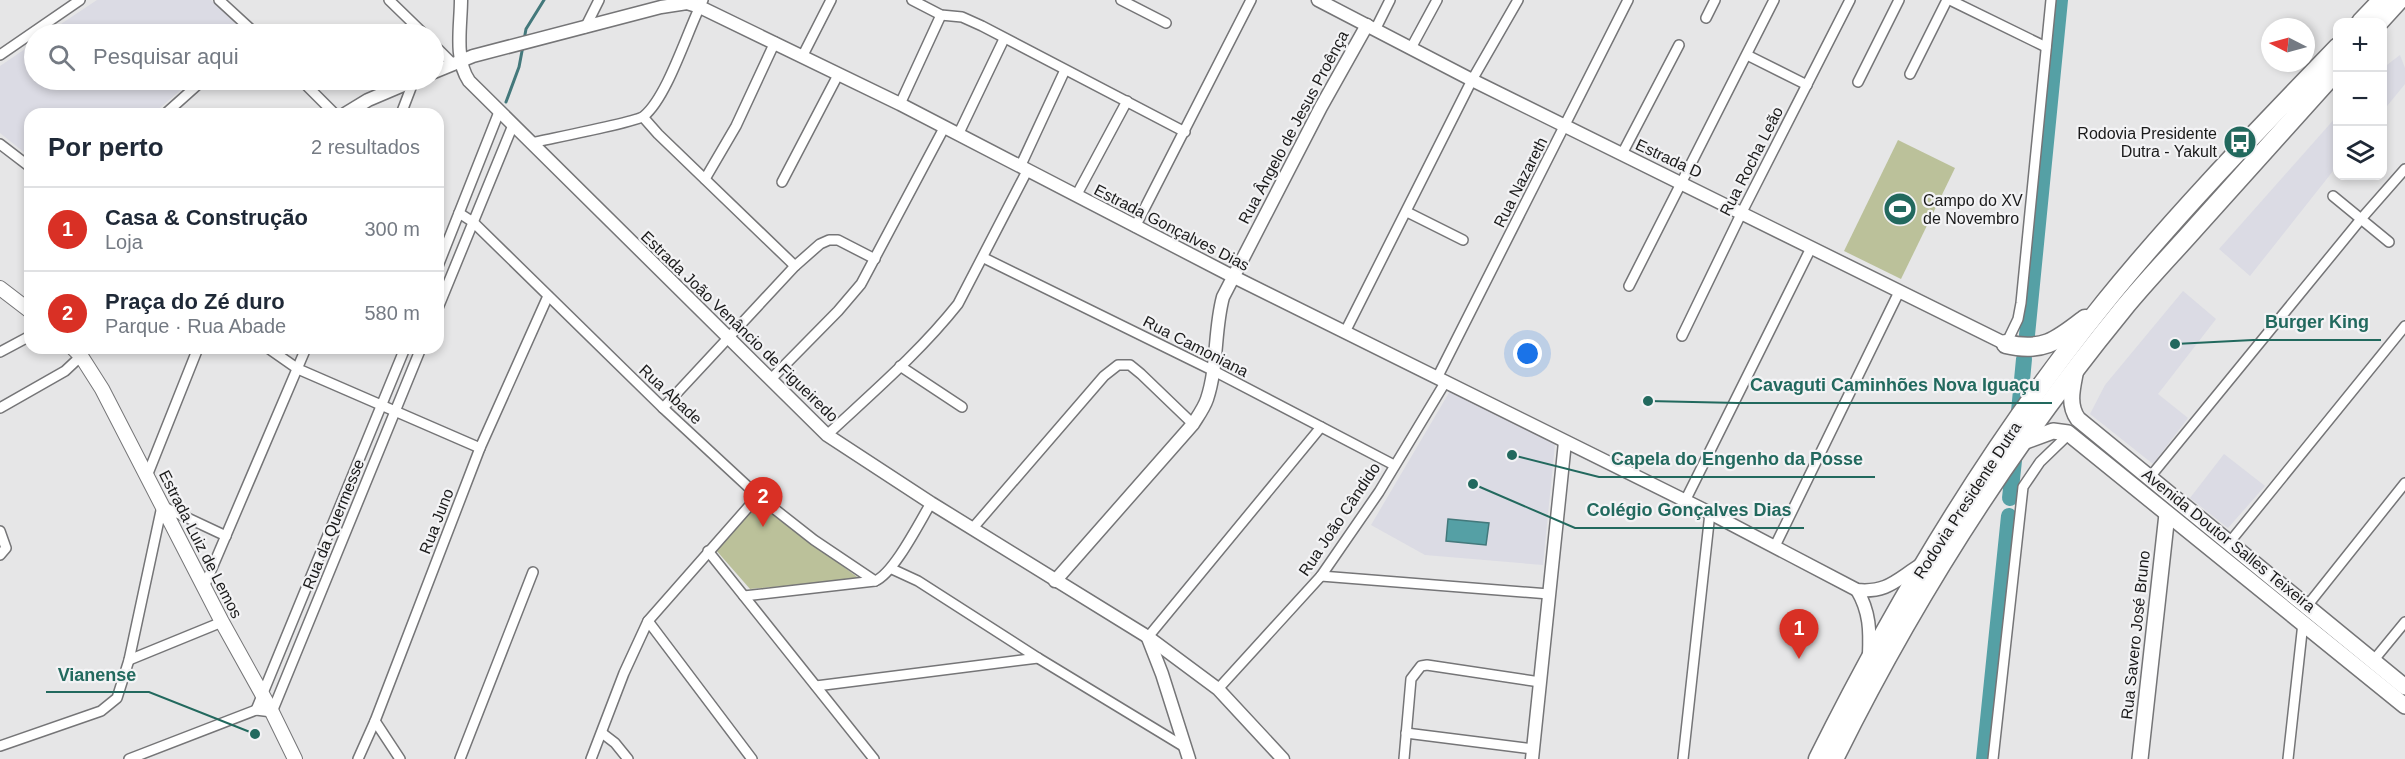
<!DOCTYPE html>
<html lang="pt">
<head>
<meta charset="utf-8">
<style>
	body { margin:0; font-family:Arial,sans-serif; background:#f2f2f3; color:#1f2937 }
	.controls { position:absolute; right:18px; top:18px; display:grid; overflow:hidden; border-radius:12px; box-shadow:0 3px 9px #0003 }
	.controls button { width:54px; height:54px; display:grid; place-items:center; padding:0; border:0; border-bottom:2px solid #e0e1e3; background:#fff; color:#1f2937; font:30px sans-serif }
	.compass { position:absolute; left:2261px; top:18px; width:54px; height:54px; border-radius:50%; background:#fff; box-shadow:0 3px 9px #0003; rotate:276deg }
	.you { position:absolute; left:1528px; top:354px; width:21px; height:21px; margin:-15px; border:4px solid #fff; border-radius:50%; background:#1a73e8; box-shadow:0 0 0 9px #1a73e833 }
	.badge { display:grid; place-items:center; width:39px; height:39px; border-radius:50%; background:#d93025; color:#fff; font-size:20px; font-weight:700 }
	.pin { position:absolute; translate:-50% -50px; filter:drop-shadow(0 2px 3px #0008) }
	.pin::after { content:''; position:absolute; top:32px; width:21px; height:18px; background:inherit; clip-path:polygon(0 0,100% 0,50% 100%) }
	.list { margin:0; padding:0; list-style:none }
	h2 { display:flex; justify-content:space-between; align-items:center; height:78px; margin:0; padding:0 24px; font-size:26px }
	h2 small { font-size:20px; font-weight:400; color:#747a83 }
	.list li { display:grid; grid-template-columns:39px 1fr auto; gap:18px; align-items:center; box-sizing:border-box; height:84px; padding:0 24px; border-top:2px solid #e0e1e3 }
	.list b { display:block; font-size:22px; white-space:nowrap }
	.list p { margin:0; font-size:20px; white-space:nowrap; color:#747a83 }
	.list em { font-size:20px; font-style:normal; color:#747a83 }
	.icon { flex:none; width:33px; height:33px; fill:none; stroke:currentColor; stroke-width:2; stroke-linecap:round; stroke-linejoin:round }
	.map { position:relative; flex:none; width:2405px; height:759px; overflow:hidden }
	.search { position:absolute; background:#fff; box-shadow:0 3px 9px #0003; left:24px; top:24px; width:420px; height:66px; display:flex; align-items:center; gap:15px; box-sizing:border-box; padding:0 21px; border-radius:33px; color:#747a83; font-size:22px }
	.panel { position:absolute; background:#fff; box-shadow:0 3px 9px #0003; left:24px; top:108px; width:420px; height:246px; border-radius:18px }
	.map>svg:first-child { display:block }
	.built { fill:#dbdbe4 }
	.green { fill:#bbc19a }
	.water { fill:#55a0a5; stroke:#43787b; stroke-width:1.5 }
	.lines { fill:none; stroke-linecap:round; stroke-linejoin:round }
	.stream { stroke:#43787b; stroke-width:3 }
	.river { stroke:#55a0a5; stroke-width:16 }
	.minor-casing { stroke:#757577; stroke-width:12 }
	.tertiary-casing { stroke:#757577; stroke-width:15 }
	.secondary-casing { stroke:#757577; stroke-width:16 }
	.primary-casing { stroke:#757577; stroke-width:18 }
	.motorway-casing { stroke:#757577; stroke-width:21 }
	.minor { stroke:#fff; stroke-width:9 }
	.tertiary { stroke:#fff; stroke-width:12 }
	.secondary { stroke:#fff; stroke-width:14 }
	.primary { stroke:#fff; stroke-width:15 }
	.motorway { stroke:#fff; stroke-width:18 }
	.labels { text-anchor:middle; stroke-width:4.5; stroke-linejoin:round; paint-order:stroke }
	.street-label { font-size:16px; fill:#1a1a1a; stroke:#f3f3f5 }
	.poi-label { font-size:16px; fill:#1a1a1a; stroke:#f3f3f5; text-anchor:end }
	.leader { fill:none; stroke:#22695e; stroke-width:2 }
	.callout-dot { fill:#22695e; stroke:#f3f3f5; stroke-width:2 }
	.callout-label { font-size:18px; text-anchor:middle; font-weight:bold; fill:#22695e; stroke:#f3f3f5; stroke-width:4.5; stroke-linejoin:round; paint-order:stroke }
</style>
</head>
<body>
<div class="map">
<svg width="2405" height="759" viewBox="0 0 2405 759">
	<rect width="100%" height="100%" fill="#e6e6e7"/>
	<g class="built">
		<path d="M97 0H211L235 23 239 34H46Z"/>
		<path d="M34 43V80H192L153 114H30V157L0 133V66Z"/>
		<path d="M2400 55 2405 68V84L2383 111V68Z"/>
		<path d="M2337 116V166L2250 276 2219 249Z"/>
		<path d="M2183 291 2216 319 2158 394 2188 418 2153 464 2090 414 2105 385Z"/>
		<path d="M1450 391 1555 444 1543 565 1425 555 1371 525Z"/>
		<path d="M2224 454 2265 486 2228 528 2190 498Z"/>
	</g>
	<g class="green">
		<path d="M1898 140 1955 168 1901 279 1844 251Z"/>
		<path d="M759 504 860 579 750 589 715 549Z"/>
	</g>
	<path class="water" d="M1448 519 1489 523 1486 545 1446 541Z"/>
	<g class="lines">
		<g class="stream">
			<path d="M524 40 526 29 544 0"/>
			<path d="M506 102 519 67 523 46"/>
		</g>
		<g class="river">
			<path d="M2027 335 2060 0"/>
			<path d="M2018 422 2024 359"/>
			<path d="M2010 498 2015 451"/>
			<path d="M1984 759 2009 516"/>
		</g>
		<defs>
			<g id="minor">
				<path d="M219 0 256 34"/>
				<path d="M389 0 424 34"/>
				<path d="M912 0 941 15 962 17 982 26 1185 132"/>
				<path d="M1121 0 1166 23"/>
				<path d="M1950 0 2046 47"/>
				<path d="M1706 18 1715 0"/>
				<path d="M585 28 599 0"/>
				<path d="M1375 30 1390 0"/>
				<path d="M434 45 452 63"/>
				<path d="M1411 48 1437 0"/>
				<path d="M0 55 80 0"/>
				<path d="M1747 55 1807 85"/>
				<path d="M802 57 831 0"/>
				<path d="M1910 74 1947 0"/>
				<path d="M301 80 335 114"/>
				<path d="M1858 82 1899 0"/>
				<path d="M900 104 941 15"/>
				<path d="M165 114 203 80"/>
				<path d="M401 114 414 80"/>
				<path d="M643 117 658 134 795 266"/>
				<path d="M958 135 1004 39"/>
				<path d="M531 143C548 139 637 122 644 116 668 96 688 29 703 0"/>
				<path d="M0 144 30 167"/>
				<path d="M1622 154 1679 45"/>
				<path d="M1020 167 1065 70"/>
				<path d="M705 179 736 126 775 42"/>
				<path d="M782 182 838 75"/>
				<path d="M1076 196 1127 101"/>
				<path d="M2333 196 2389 242"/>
				<path d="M1407 212 1463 240"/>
				<path d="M459 213 473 222 663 408 758 496 814 540 875 581"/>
				<path d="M1135 227 1251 0"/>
				<path d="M984 258 1214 371 1394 465"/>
				<path d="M438 266 499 112"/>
				<path d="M1629 286 1774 0"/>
				<path d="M438 308 513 125"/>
				<path d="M1345 332 1472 80 1518 0"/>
				<path d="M1682 336 1742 212 1850 0"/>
				<path d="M2006 344 2018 319 2021 303 2051 0"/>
				<path d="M268 348 298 369 480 448"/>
				<path d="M0 352 30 336"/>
				<path d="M900 366 962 407"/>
				<path d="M1438 376 1628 0"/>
				<path d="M772 378 838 311 861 284 944 128"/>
				<path d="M0 408 65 371 81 356"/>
				<path d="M663 408 795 266 820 244 829 240H838L875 259"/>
				<path d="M827 435C872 393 920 352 958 304L1027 171"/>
				<path d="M147 476 198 348"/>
				<path d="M2150 477 2361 219 2405 169"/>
				<path d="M1685 501 1811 248"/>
				<path d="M972 529 1104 376 1118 365H1130L1141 374 1193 424"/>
				<path d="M0 531 6 548 0 555"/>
				<path d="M2229 543 2405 326"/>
				<path d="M1775 546 1899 292"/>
				<path d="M708 551 874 759"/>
				<path d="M892 569 918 581 1038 658 1183 746"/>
				<path d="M1321 576 1549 594"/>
				<path d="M204 587 306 348"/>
				<path d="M744 596 875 581C894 573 919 523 931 503"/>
				<path d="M2307 606 2405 483"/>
				<path d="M648 621 752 759"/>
				<path d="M1148 637 1321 427"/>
				<path d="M129 660 222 622"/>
				<path d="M2373 661 2405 622"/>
				<path d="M816 686 1038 658"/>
				<path d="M1218 689 1321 576 1379 492 1446 381"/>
				<path d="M256 710 405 348"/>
				<path d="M375 721 400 759"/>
				<path d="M602 733 615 743 628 759"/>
				<path d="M1406 733 1533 749"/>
				<path d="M0 746 101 711 117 698 129 660 162 506 226 536"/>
				<path d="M129 759 256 710 272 712 421 348"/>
				<path d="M358 759 375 721 480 448 548 296"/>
				<path d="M460 759 533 572"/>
				<path d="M591 759 624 673 648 621 758 496"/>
				<path d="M1404 759 1411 679 1421 666 1427 665 1540 682"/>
				<path d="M1683 759 1710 513"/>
				<path d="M1993 759 2023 487 2040 462 2069 434"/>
				<path d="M2288 759 2303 623"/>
			</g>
			<g id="tertiary">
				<path d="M461 0C461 25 454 59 469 81L827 435 931 503 1148 637 1218 689 1283 759"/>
				<path d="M1318 0 1472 80 2006 344"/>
				<path d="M434 72 473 56 661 7 687 3 700 7 900 104 1232 276 1710 513 1857 590C1888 593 1897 579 1922 564"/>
				<path d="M345 114 368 100 415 80"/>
				<path d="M1055 581 1193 424C1198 416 1204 408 1207 399 1218 366 1214 330 1223 297L1321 107 1367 25"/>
				<path d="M1857 590C1870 612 1870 631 1869 655"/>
				<path d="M1148 638 1162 674 1189 759"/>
				<path d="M1532 759 1565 442"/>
			</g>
			<g id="secondary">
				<path d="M0 288 30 311"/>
				<path d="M73 348 81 356 102 389 222 622 272 712 295 759"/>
			</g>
			<g id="primary">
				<path d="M2076 369C2073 386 2067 404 2078 419L2405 687"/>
				<path d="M2023 442 2053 431 2068 433 2405 706"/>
				<path d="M2140 759 2167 514"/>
			</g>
			<g id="motorway">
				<path d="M2361 22 2382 0"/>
				<path d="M2379 22 2399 0"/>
				<path d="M2006 344C2043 353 2058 340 2085 319"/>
				<path d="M1818 759C1898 598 1992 442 2105 302 2177 213 2258 130 2338 47"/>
				<path d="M1834 759C1913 599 2010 447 2123 309 2146 281 2171 255 2195 228 2243 175 2290 122 2338 69"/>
			</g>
		</defs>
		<use href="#minor" class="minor-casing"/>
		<use href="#tertiary" class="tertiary-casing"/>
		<use href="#secondary" class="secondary-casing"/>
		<use href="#primary" class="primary-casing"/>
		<use href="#motorway" class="motorway-casing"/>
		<use href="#minor" class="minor"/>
		<use href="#tertiary" class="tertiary"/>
		<use href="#secondary" class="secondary"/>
		<use href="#primary" class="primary"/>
		<use href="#motorway" class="motorway"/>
	</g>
	<defs>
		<symbol id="bus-disc" viewBox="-11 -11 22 22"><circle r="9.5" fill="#22695e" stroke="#f3f3f5"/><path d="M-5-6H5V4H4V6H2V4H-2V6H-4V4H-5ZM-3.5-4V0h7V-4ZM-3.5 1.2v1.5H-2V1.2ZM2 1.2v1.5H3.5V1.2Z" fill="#fff"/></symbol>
		<symbol id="stadium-disc" viewBox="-11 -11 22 22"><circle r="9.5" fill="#22695e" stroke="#f3f3f5"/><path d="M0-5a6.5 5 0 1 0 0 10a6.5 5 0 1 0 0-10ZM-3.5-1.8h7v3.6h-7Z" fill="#fff"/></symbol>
	</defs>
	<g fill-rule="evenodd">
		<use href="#bus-disc" x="2221" y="123" width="38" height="38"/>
		<use href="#stadium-disc" x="1881" y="190" width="38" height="38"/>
	</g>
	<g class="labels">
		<g class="street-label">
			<text transform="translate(1293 127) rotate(-62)" y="6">Rua Ângelo de Jesus Proênça</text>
			<text transform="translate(1669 158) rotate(25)" y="6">Estrada D</text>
			<text transform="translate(1751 161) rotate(-63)" y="6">Rua Rocha Leão</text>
			<text transform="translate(1520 182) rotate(-63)" y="6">Rua Nazareth</text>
			<text transform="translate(1172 227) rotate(27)" y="6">Estrada Gonçalves Dias</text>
			<text transform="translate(740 326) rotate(44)" y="6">Estrada João Venâncio de Figueiredo</text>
			<text transform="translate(1196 346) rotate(27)" y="6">Rua Camoniana</text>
			<text transform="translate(671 394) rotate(43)" y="6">Rua Abade</text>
			<text transform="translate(1967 500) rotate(-57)" y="6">Rodovia Presidente Dutra</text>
			<text transform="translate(1339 519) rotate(-56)" y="6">Rua João Cândido</text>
			<text transform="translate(436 521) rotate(-69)" y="6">Rua Juno</text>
			<text transform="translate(333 524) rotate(-68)" y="6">Rua da Quermesse</text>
			<text transform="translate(2229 540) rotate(39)" y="6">Avenida Doutor Salles Teixeira</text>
			<text transform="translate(201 544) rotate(63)" y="6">Estrada Luiz de Lemos</text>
			<text transform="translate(2135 635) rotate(-84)" y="6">Rua Savero José Bruno</text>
		</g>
		<g class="poi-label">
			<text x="2217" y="139">Rodovia Presidente<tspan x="2217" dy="18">Dutra - Yakult</tspan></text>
			<text x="1923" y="206" text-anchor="start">Campo do XV<tspan x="1923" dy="18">de Novembro</tspan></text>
		</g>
	</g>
	<path class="leader" d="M2175 344L2253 340H2381M1648 401L1738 403H2052M1512 455L1599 477H1875M1473 484L1575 528H1804M255 734L149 692H46"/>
	<g class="callout-dot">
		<circle cx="2175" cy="344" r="6"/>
		<circle cx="1648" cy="401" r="6"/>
		<circle cx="1512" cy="455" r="6"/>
		<circle cx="1473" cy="484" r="6"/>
		<circle cx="255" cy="734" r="6"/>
	</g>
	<g class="callout-label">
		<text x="2317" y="328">Burger King</text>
		<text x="1895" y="391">Cavaguti Caminhões Nova Iguaçu</text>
		<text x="1737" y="465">Capela do Engenho da Posse</text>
		<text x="1689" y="516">Colégio Gonçalves Dias</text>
		<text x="97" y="681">Vianense</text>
	</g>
</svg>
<div class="controls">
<button>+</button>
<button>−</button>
<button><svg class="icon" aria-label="layers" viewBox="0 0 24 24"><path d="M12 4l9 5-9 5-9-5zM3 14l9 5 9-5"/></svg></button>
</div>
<svg class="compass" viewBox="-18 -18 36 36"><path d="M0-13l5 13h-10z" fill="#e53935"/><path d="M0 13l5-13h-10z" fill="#747a83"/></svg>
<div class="you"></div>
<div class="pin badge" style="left:1799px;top:659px">1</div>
<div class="pin badge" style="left:763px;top:527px">2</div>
<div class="search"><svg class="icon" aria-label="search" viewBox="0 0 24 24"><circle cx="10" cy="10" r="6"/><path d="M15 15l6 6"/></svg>Pesquisar aqui</div>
<section class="panel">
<h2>Por perto<small>2 resultados</small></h2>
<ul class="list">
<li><span class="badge">1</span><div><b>Casa &amp; Construção</b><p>Loja</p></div><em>300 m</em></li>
<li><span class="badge">2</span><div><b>Praça do Zé duro</b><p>Parque · Rua Abade</p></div><em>580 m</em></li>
</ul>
</section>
</div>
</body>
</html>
